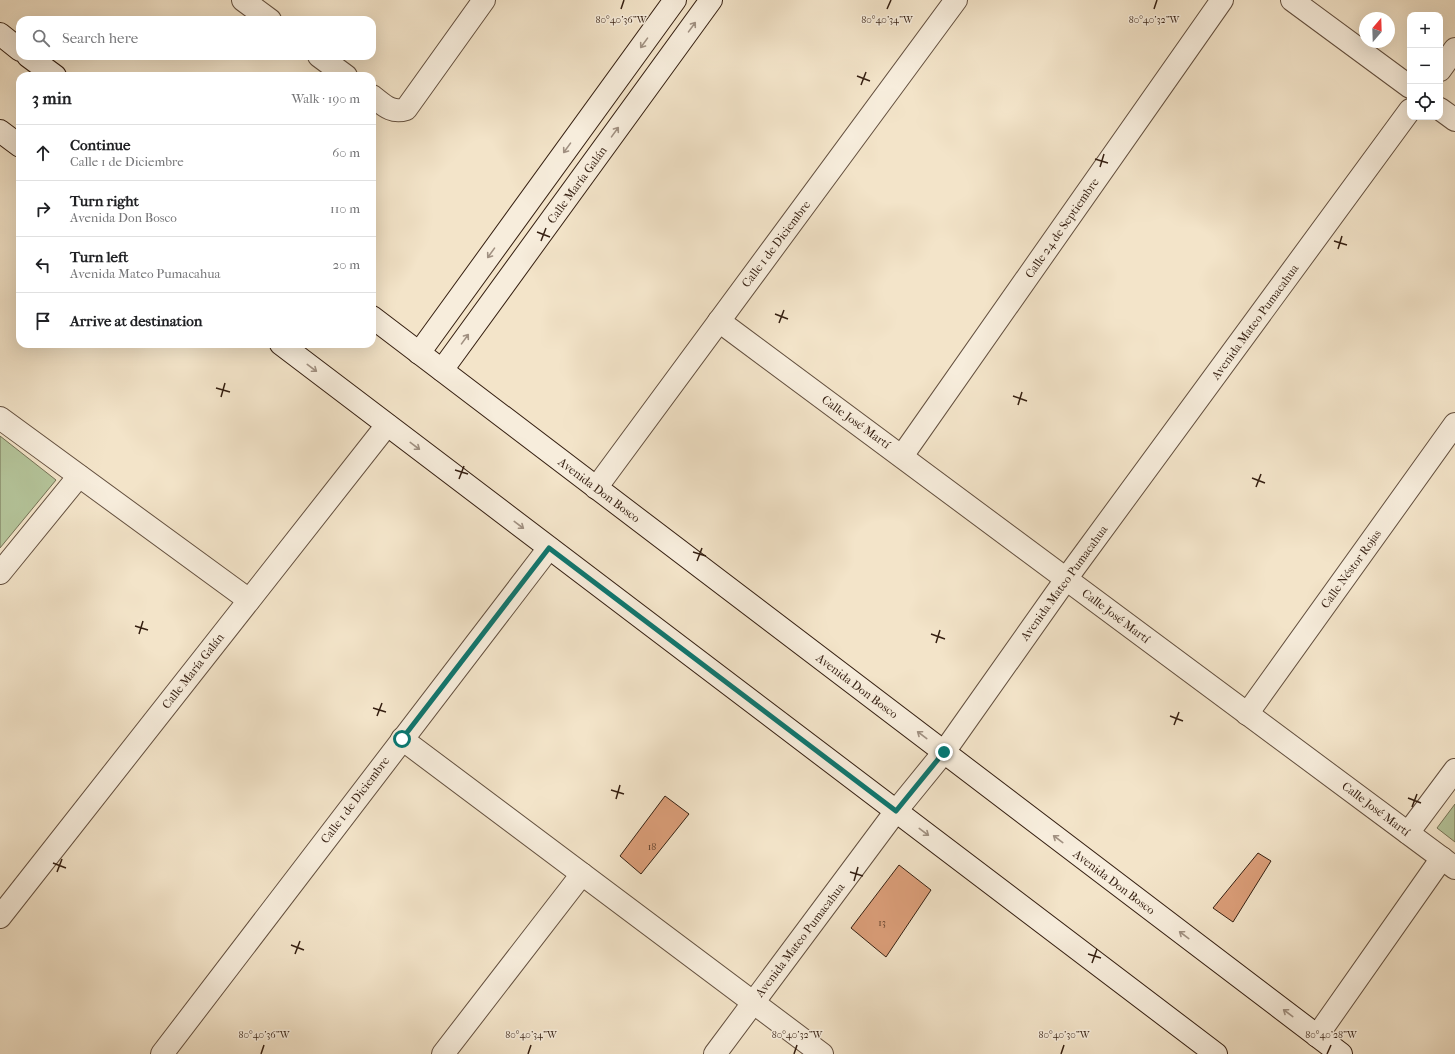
<!DOCTYPE html>
<html lang="en">
<head>
<meta charset="utf-8">
<style>
	body { margin:0; font-family:"IM FELL French Canon",serif; background:#f2f2f2; color:#202124 }
	.controls { position:absolute; right:12px; top:12px; display:grid; overflow:hidden; border-radius:8px; box-shadow:0 4px 16px #0002 }
	.controls button { width:36px; height:36px; display:grid; place-items:center; padding:0; border:0; border-bottom:1px solid #e0e0e0; background:#fff; color:#202124; font:20px sans-serif }
	.compass { position:absolute; left:1359px; top:12px; width:36px; height:36px; border-radius:50%; background:#fff; box-shadow:0 4px 16px #0002; rotate:19deg }
	.stop { position:absolute; width:12px; height:12px; margin:-9px; border:3px solid #0f766e; border-radius:50%; background:#fff }
	.stop.end { background:#0f766e; border-color:#fff; box-shadow:0 1px 4px #0008 }
	.list { margin:0; padding:0; list-style:none }
	h2 { display:flex; justify-content:space-between; align-items:center; height:52px; margin:0; padding:0 16px; font-size:17px }
	h2 small { font-size:13px; font-weight:400; color:#757577 }
	.list li { display:grid; grid-template-columns:26px 1fr auto; gap:12px; align-items:center; box-sizing:border-box; height:56px; padding:0 16px; border-top:1px solid #e0e0e0 }
	.list b { display:block; font-size:15px; white-space:nowrap }
	.list p { margin:0; font-size:13px; white-space:nowrap; color:#757577 }
	.list em { font-size:13px; font-style:normal; color:#757577 }
	.icon { flex:none; width:22px; height:22px; fill:none; stroke:currentColor; stroke-width:2; stroke-linecap:round; stroke-linejoin:round }
	.map { position:relative; flex:none; width:1455px; height:1054px; overflow:hidden }
	.search { position:absolute; background:#fff; box-shadow:0 4px 16px #0002; left:16px; top:16px; width:360px; height:44px; display:flex; align-items:center; gap:10px; box-sizing:border-box; padding:0 14px; border-radius:12px; color:#757577; font-size:15px }
	.panel { position:absolute; background:#fff; box-shadow:0 4px 16px #0002; left:16px; top:72px; width:360px; height:276px; border-radius:12px }
	.map>svg:first-child { display:block }
	.green { fill:#b5c59b; stroke:#757256 }
	.building { fill:#db9e79; stroke:#351f11 }
	.lines { fill:none; stroke-linecap:round; stroke-linejoin:round }
	.street-casing { stroke:#64503f; stroke-width:24 }
	.secondary-casing { stroke:#351f11; stroke-width:24 }
	.street { stroke:#f7eddc; stroke-width:22 }
	.secondary { stroke:#f7eddc; stroke-width:22 }
	.oneway { stroke:#a09081 }
	.route { stroke:#0f766e; stroke-width:5 }
	.ticks { fill:none; stroke:#351f11; stroke-width:1.5 }
	.labels { text-anchor:middle; stroke-width:3; stroke-linejoin:round; paint-order:stroke }
	.number-label { font-size:10px; fill:#5e3f2b }
	.street-label { font-size:12px; fill:#351f11; stroke:#f7eddc }
	.ticks-label { font-size:10px; text-anchor:middle; fill:#351f11; stroke:#f7eddc; stroke-width:3; stroke-linejoin:round; paint-order:stroke }
</style>
</head>
<body>
<div class="map">
<svg width="1455" height="1054" viewBox="0 0 1455 1054">
	<rect width="100%" height="100%" fill="#f3e4c9"/>
	<filter id="stains"><feTurbulence type="fractalNoise" baseFrequency=".005" numOctaves="4"/><feColorMatrix values="0 0 0 0 .2 0 0 0 0 .09 0 0 0 0 .02 0 0 0 .5 -.17"/></filter>
	<radialGradient id="worn" r=".72"><stop offset=".6" stop-color="#630" stop-opacity="0"/><stop offset="1" stop-color="#630" stop-opacity=".3"/></radialGradient>
	<g class="green">
		<path d="M0 436 56 480 0 548Z"/>
		<path d="M1455 804V842L1437 828Z"/>
	</g>
	<g class="building">
		<path d="M665 796 689 814 641 874 620 856Z"/>
		<path d="M1258 853 1271 861 1233 922 1213 908Z"/>
		<path d="M899 865 931 890 886 957 851 928Z"/>
	</g>
	<g class="lines">
		<defs>
			<g id="street">
				<path d="M243 0 270 20"/>
				<path d="M1292 0 1410 87"/>
				<path d="M319 56 346 76"/>
				<path d="M1440 70 1455 49"/>
				<path d="M372 96C383 104 391 114 406 109L484 0"/>
				<path d="M1440 109 1455 120"/>
				<path d="M719 321 1455 868"/>
				<path d="M0 418 249 600"/>
				<path d="M902 456 1222 0"/>
				<path d="M596 488 956 0"/>
				<path d="M0 573 79 476"/>
				<path d="M1247 714 1455 424"/>
				<path d="M402 739 822 1054"/>
				<path d="M1408 833 1455 770"/>
				<path d="M0 917 387 425"/>
				<path d="M1317 1036 1442 858"/>
				<path d="M162 1054 549 548"/>
				<path d="M443 1054 582 874"/>
				<path d="M715 1054 896 811 944 752 1074 568 1410 110"/>
			</g>
			<g id="secondary">
				<path d="M0 34 20 50"/>
				<path d="M28 56 55 76"/>
				<path d="M0 131 20 146"/>
				<path d="M372 317 1341 1054"/>
				<path d="M281 344 1216 1054"/>
				<path d="M419 353 675 0"/>
				<path d="M442 370 711 0"/>
			</g>
		</defs>
		<use href="#street" class="street-casing"/>
		<use href="#secondary" class="secondary-casing"/>
		<use href="#street" class="street"/>
		<use href="#secondary" class="secondary"/>
	</g>
	<defs><path id="oneway-shaft" d="M-6 0H5M1.5-3L5.5 0L1.5 3" fill="none" stroke-width="1.6" stroke-linecap="round" stroke-linejoin="round"/></defs>
	<g class="oneway">
		<use href="#oneway-shaft" transform="translate(692 27) rotate(-54)"/>
		<use href="#oneway-shaft" transform="translate(644 43) rotate(126)"/>
		<use href="#oneway-shaft" transform="translate(615 132) rotate(-54)"/>
		<use href="#oneway-shaft" transform="translate(567 148) rotate(126)"/>
		<use href="#oneway-shaft" transform="translate(491 253) rotate(126)"/>
		<use href="#oneway-shaft" transform="translate(465 339) rotate(-54)"/>
		<use href="#oneway-shaft" transform="translate(312 368) rotate(37)"/>
		<use href="#oneway-shaft" transform="translate(415 446) rotate(37)"/>
		<use href="#oneway-shaft" transform="translate(519 525) rotate(37)"/>
		<use href="#oneway-shaft" transform="translate(922 735) rotate(-143)"/>
		<use href="#oneway-shaft" transform="translate(924 832) rotate(37)"/>
		<use href="#oneway-shaft" transform="translate(1058 839) rotate(-143)"/>
		<use href="#oneway-shaft" transform="translate(1184 935) rotate(-143)"/>
		<use href="#oneway-shaft" transform="translate(1288 1013) rotate(-143)"/>
	</g>
	<g class="lines">
		<path class="route" d="M402 739 549 548 896 811 944 752"/>
	</g>
	<path class="ticks" d="M621 9 624 0M887 9 891 0M1154 9 1157 0M857 76 870 81M861 85 866 72M1095 159 1108 163M1100 167 1104 154M537 232 550 237M541 241 546 228M1334 241 1347 245M1338 249 1342 236M775 314 788 319M779 323 784 310M216 388 230 392M1013 396 1027 401M221 397 225 383M1018 405 1022 392M455 470 468 474M1252 478 1265 483M459 479 464 466M1256 487 1261 474M693 552 706 556M697 561 702 548M135 626 148 630M139 634 143 621M931 634 945 639M936 643 940 630M373 708 386 712M377 716 382 703M1170 716 1183 721M1174 725 1179 712M611 790 624 794M1408 798 1421 803M616 799 620 785M1412 807 1417 794M53 863 66 868M57 872 62 859M850 872 863 876M854 881 858 867M291 945 304 950M295 954 300 941M1088 954 1101 958M1092 963 1097 949M261 1054 264 1045M528 1054 531 1045M794 1054 797 1045M1061 1054 1064 1045M1327 1054 1331 1045"/>
	<g class="labels">
		<g class="number-label">
			<text x="652" y="850">18</text>
			<text x="882" y="926">13</text>
		</g>
		<g class="street-label">
			<text transform="translate(577 185) rotate(-54)" y="4">Calle María Galán</text>
			<text transform="translate(1062 228) rotate(-55)" y="4">Calle 24 de Septiembre</text>
			<text transform="translate(776 244) rotate(-53)" y="4">Calle 1 de Diciembre</text>
			<text transform="translate(1255 322) rotate(-54)" y="4">Avenida Mateo Pumacahua</text>
			<text transform="translate(856 422) rotate(36)" y="4">Calle José Martí</text>
			<text transform="translate(599 490) rotate(37)" y="4">Avenida Don Bosco</text>
			<text transform="translate(1351 569) rotate(-54)" y="4">Calle Néstor Rojas</text>
			<text transform="translate(1064 583) rotate(-54)" y="4">Avenida Mateo Pumacahua</text>
			<text transform="translate(1116 616) rotate(37)" y="4">Calle José Martí</text>
			<text transform="translate(193 671) rotate(-52)" y="4">Calle María Galán</text>
			<text transform="translate(857 686) rotate(37)" y="4">Avenida Don Bosco</text>
			<text transform="translate(355 800) rotate(-53)" y="4">Calle 1 de Diciembre</text>
			<text transform="translate(1376 809) rotate(37)" y="4">Calle José Martí</text>
			<text transform="translate(1114 882) rotate(37)" y="4">Avenida Don Bosco</text>
			<text transform="translate(800 940) rotate(-53)" y="4">Avenida Mateo Pumacahua</text>
		</g>
	</g>
	<g class="ticks-label">
		<text x="1154" y="23">80°40'32"W</text>
		<text x="621" y="23">80°40'36"W</text>
		<text x="887" y="23">80°40'34"W</text>
		<text x="264" y="1038">80°40'36"W</text>
		<text x="531" y="1038">80°40'34"W</text>
		<text x="797" y="1038">80°40'32"W</text>
		<text x="1064" y="1038">80°40'30"W</text>
		<text x="1331" y="1038">80°40'28"W</text>
	</g>
	<rect width="100%" height="100%" filter="url(#stains)"/>
	<rect width="100%" height="100%" fill="url(#worn)"/>
</svg>
<div class="controls">
<button>+</button>
<button>−</button>
<button><svg class="icon" aria-label="locate" viewBox="0 0 24 24"><circle cx="12" cy="12" r="6"/><path d="M12 2v4M12 18v4M2 12h4M18 12h4"/></svg></button>
</div>
<svg class="compass" viewBox="-18 -18 36 36"><path d="M0-13l5 13h-10z" fill="#e53935"/><path d="M0 13l5-13h-10z" fill="#757577"/></svg>
<div class="stop" style="left:402px;top:739px"></div>
<div class="stop end" style="left:944px;top:752px"></div>
<div class="search"><svg class="icon" aria-label="search" viewBox="0 0 24 24"><circle cx="10" cy="10" r="6"/><path d="M15 15l6 6"/></svg>Search here</div>
<section class="panel">
<h2>3 min<small>Walk · 190 m</small></h2>
<ul class="list">
<li><svg class="icon" aria-label="ahead" viewBox="0 0 24 24"><path d="M12 20V5M6 11l6-6 6 6"/></svg><div><b>Continue</b><p>Calle 1 de Diciembre</p></div><em>60 m</em></li>
<li><svg class="icon" aria-label="right" viewBox="0 0 24 24"><path d="M7 20v-9h11M14 6l5 5-5 5"/></svg><div><b>Turn right</b><p>Avenida Don Bosco</p></div><em>110 m</em></li>
<li><svg class="icon" aria-label="left" viewBox="0 0 24 24"><path d="M17 20v-9H6M10 6l-5 5 5 5"/></svg><div><b>Turn left</b><p>Avenida Mateo Pumacahua</p></div><em>20 m</em></li>
<li><svg class="icon" aria-label="arrive" viewBox="0 0 24 24"><path d="M6 21V4h12l-3 4 3 4H6"/></svg><div><b>Arrive at destination</b></div></li>
</ul>
</section>
</div>
</body>
</html>
